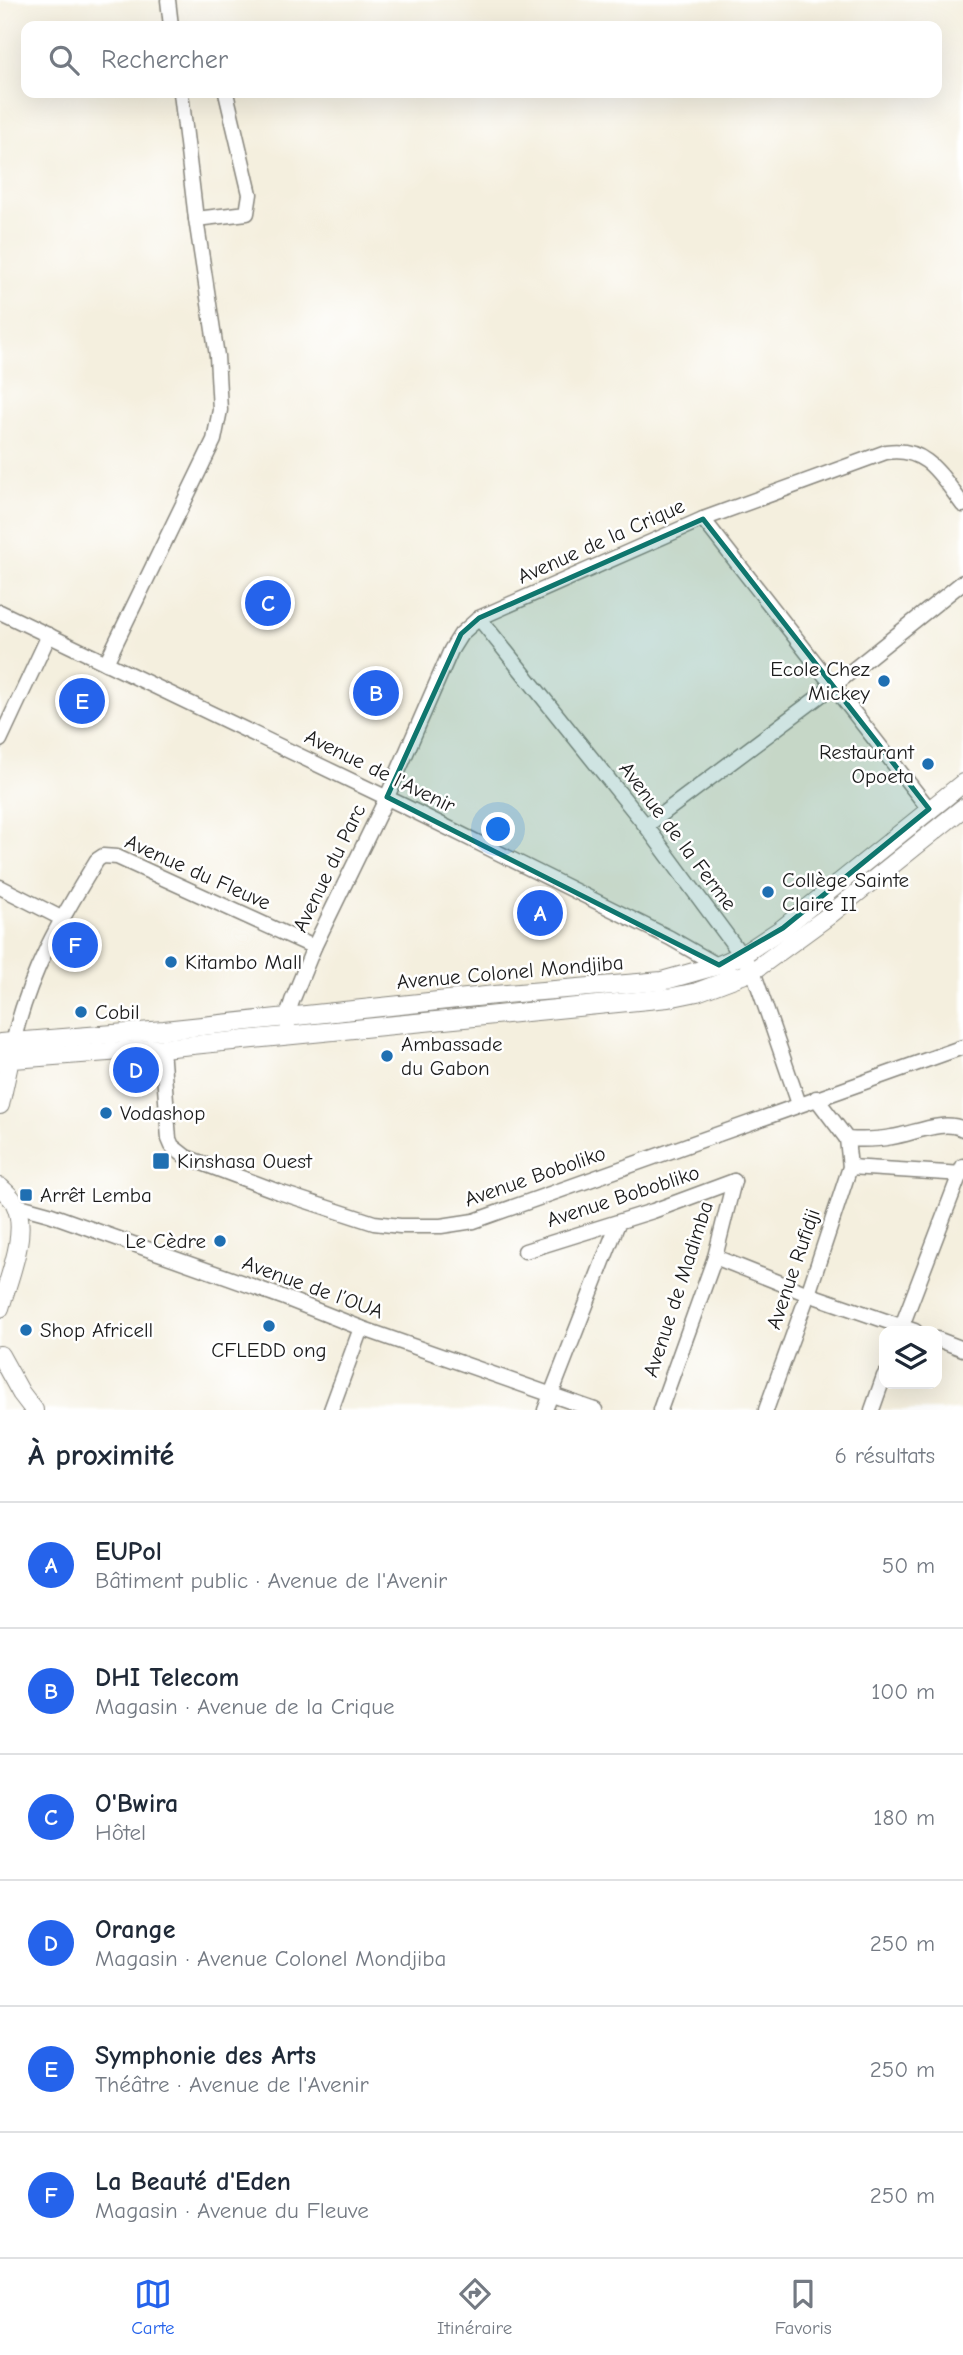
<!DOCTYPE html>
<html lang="fr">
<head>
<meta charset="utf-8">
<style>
	body { margin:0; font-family:"Comic Neue",sans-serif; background:#f6f6f7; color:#1f2937 }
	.controls { position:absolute; right:21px; bottom:21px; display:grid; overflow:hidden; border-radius:14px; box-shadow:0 7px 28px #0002 }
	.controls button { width:63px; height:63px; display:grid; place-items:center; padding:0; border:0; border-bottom:2px solid #e0e1e3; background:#fff; color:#1f2937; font:35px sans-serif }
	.you { position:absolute; left:499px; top:830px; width:24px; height:24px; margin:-18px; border:5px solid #fff; border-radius:50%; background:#1a73e8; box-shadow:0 0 0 10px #1a73e833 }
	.badge { display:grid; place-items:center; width:46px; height:46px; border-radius:50%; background:#2563eb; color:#fff; font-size:23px; font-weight:700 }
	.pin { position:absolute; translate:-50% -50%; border:4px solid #fff; box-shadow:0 2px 7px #0006 }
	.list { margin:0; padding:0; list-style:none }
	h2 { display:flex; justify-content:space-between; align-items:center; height:91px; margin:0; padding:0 28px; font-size:30px }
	h2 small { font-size:23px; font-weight:400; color:#747a83 }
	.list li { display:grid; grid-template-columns:46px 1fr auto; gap:21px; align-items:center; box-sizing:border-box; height:126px; padding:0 28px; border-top:2px solid #e0e1e3 }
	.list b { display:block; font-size:26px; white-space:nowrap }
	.list p { margin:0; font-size:23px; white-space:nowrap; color:#747a83 }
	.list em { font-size:23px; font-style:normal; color:#747a83 }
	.icon { flex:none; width:38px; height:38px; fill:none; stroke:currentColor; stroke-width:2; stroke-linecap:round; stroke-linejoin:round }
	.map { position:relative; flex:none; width:963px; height:1410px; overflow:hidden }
	.search { position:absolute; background:#fff; box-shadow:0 7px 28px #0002; left:21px; right:21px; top:21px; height:77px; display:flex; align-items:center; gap:18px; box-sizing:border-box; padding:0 24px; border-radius:14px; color:#747a83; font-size:26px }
	.sheet { height:847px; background:#fff }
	nav { display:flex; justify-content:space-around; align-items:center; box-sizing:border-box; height:98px; border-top:2px solid #e0e1e3; background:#fff; font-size:19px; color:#747a83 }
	nav a { display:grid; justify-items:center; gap:4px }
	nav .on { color:#2563eb }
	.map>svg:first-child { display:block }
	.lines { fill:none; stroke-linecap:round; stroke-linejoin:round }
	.minor-casing { stroke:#88867d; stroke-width:17 }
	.major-casing { stroke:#88867d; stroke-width:20 }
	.minor { stroke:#fff; stroke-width:14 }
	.major { stroke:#fff; stroke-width:18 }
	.marked { fill:#0f766e; fill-opacity:0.2; stroke:#0f766e; stroke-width:5; stroke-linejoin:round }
	.poi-dot { fill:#1f6fb2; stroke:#fff; stroke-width:2.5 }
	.labels { text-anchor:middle; stroke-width:5; stroke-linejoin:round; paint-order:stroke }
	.street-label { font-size:21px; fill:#1c1c1c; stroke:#fff }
	.poi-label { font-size:21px; fill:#1c1c1c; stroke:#fff; text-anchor:start }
</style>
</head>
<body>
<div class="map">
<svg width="963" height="1410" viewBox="0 0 963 1410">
	<rect width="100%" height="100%" fill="#fff"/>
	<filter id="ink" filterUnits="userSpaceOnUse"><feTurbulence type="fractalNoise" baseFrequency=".0143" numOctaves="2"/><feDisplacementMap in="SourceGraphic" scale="14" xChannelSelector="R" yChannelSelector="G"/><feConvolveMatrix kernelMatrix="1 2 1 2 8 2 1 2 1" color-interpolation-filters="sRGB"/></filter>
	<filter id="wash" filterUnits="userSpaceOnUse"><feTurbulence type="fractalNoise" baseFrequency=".00686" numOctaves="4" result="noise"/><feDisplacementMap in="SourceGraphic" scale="28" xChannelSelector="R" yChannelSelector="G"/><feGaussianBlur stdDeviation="1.57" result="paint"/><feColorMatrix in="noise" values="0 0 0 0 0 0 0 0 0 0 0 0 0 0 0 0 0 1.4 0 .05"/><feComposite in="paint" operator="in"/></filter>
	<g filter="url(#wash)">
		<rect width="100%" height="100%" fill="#f4efde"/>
	</g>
	<g filter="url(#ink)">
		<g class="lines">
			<defs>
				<g id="minor">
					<path d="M168 0 171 26"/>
					<path d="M196 219 247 213 250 194 226 93"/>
					<path d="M703 519 929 809"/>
					<path d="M0 612 404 806 670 938 738 977"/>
					<path d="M479 618 646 826 753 971 799 1104"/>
					<path d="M106 663 214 440 220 410 217 356 196 219 181 93"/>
					<path d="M0 740 49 635"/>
					<path d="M646 826 833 686 963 582"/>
					<path d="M0 887 61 918"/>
					<path d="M288 1027 287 1017 292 1001 314 947 387 797 451 650 461 634 479 618 703 519 886 452C927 446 941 476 963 505"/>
					<path d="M13 1043C29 973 60 920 97 860L103 856 117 857 314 947"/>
					<path d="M162 1048 169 1139 172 1146 186 1157 279 1192 374 1223 400 1226H441L474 1221 963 1047"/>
					<path d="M816 1098 847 1139C862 1140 876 1140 892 1137 913 1134 943 1119 963 1129"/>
					<path d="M850 1167 963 1174"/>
					<path d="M16 1205 49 1214 285 1298 361 1328 595 1410"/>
					<path d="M525 1251 653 1211 734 1181"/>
					<path d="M715 1257 808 1294 915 1331"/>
					<path d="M900 1331 963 1166"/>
					<path d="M937 1339 963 1349"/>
					<path d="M331 1410 361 1328"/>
					<path d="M545 1410 618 1223"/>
					<path d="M660 1410 715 1257 734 1181"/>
					<path d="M766 1410 808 1294 850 1167 847 1139"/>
					<path d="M872 1410 884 1376"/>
				</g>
				<g id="major">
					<path d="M0 1043 164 1030 495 995 662 981 719 965 742 955 783 928 963 783"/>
					<path d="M0 1060 162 1048 668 998 697 992 753 971 827 917 963 808"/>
					<path d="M0 1105 12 1050"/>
					<path d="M0 1187C5 1192 12 1197 15 1204 29 1232 8 1280 0 1308"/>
					<path d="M0 1355 21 1393 34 1410"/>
				</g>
			</defs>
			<use href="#minor" class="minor-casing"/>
			<use href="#major" class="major-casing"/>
			<use href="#minor" class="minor"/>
			<use href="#major" class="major"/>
		</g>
	</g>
	<path class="marked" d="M703 519 929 809 783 928 719 965 387 797 461 634 479 618Z"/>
	<g class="poi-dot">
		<circle cx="884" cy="681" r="7"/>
		<circle cx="928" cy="764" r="7"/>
		<circle cx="768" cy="892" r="7"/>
		<circle cx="171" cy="962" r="7"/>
		<circle cx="81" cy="1012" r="7"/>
		<circle cx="387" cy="1056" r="7"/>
		<circle cx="106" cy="1113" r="7"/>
		<rect x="152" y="1152" width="18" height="18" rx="3.5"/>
		<rect x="19" y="1188" width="14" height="14" rx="3.5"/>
		<circle cx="220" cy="1241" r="7"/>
		<circle cx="269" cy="1326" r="7"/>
		<circle cx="26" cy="1330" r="7"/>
	</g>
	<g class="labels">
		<g class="street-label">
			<text transform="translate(601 541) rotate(-24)" y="7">Avenue de la Crique</text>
			<text transform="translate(380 771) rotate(26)" y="7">Avenue de l'Avenir</text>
			<text transform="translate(678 836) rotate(53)" y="7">Avenue de la Ferme</text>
			<text transform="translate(329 868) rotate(-64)" y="7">Avenue du Parc</text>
			<text transform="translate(198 872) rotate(24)" y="7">Avenue du Fleuve</text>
			<text transform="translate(510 972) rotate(-5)" y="7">Avenue Colonel Mondjiba</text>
			<text transform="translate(535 1176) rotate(-19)" y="7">Avenue Boboliko</text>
			<text transform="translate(623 1196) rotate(-18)" y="7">Avenue Bobobliko</text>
			<text transform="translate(793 1269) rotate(-71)" y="7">Avenue Rufidji</text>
			<text transform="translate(313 1287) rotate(20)" y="7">Avenue de l’OUA</text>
			<text transform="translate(678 1289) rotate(-72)" y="7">Avenue de Madimba</text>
		</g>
		<g class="poi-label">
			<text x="870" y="676" text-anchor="end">Ecole Chez<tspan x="870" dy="24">Mickey</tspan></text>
			<text x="914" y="759" text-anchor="end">Restaurant<tspan x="914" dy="24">Opoeta</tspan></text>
			<text x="782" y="887">Collège Sainte<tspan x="782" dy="24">Claire II</tspan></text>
			<text x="185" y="969">Kitambo Mall</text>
			<text x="95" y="1019">Cobil</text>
			<text x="401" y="1051">Ambassade<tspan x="401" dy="24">du Gabon</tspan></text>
			<text x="120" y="1120">Vodashop</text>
			<text x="177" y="1168">Kinshasa Ouest</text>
			<text x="40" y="1202">Arrêt Lemba</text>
			<text x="206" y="1248" text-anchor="end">Le Cèdre</text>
			<text x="40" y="1337">Shop Africell</text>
			<text x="269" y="1357" text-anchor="middle">CFLEDD ong</text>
		</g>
	</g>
</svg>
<div class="controls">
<button><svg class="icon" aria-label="layers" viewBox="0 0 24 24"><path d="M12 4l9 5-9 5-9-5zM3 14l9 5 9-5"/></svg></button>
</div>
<div class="you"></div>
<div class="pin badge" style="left:540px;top:913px">A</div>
<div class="pin badge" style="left:376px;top:693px">B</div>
<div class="pin badge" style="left:268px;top:603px">C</div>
<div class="pin badge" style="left:136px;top:1070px">D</div>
<div class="pin badge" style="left:82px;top:701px">E</div>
<div class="pin badge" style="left:75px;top:945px">F</div>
<div class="search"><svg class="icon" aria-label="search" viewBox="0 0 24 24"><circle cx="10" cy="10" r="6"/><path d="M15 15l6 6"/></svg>Rechercher</div>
</div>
<section class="sheet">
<h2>À proximité<small>6 résultats</small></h2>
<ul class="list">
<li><span class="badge">A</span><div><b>EUPol</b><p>Bâtiment public · Avenue de l'Avenir</p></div><em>50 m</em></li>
<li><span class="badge">B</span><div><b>DHI Telecom</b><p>Magasin · Avenue de la Crique</p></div><em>100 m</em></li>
<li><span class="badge">C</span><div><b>O'Bwira</b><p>Hôtel</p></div><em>180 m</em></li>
<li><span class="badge">D</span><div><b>Orange</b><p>Magasin · Avenue Colonel Mondjiba</p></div><em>250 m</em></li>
<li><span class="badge">E</span><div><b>Symphonie des Arts</b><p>Théâtre · Avenue de l'Avenir</p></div><em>250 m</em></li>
<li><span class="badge">F</span><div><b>La Beauté d'Eden</b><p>Magasin · Avenue du Fleuve</p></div><em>250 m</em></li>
</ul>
</section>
<nav>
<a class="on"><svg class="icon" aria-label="map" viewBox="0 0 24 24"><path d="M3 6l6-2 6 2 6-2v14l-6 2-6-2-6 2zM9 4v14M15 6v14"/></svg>Carte</a>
<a><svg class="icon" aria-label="directions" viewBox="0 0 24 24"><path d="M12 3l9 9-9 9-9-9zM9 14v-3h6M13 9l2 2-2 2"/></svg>Itinéraire</a>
<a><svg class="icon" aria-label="saved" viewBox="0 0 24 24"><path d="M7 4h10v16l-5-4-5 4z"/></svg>Favoris</a>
</nav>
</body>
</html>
